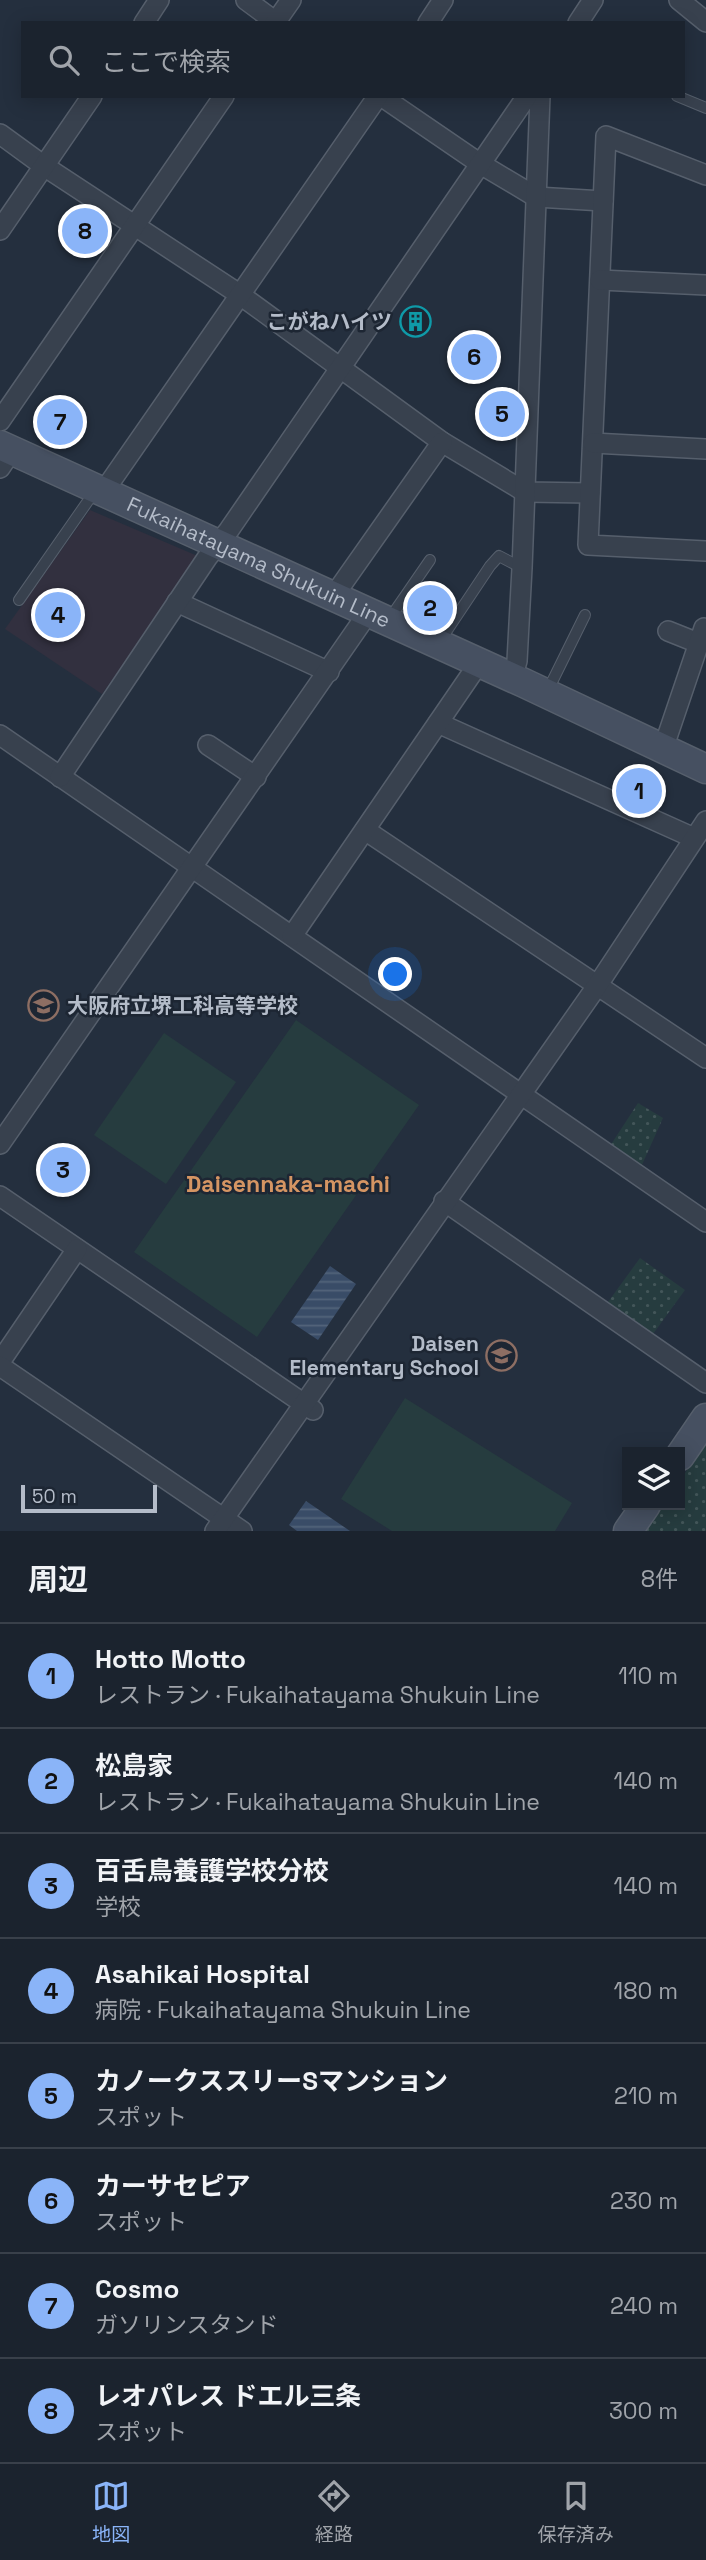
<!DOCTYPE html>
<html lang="ja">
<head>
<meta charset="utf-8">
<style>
	body { margin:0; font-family:"Space Grotesk","Noto Sans JP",sans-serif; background:#282f3a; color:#f1f3f6 }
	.controls { position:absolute; right:21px; bottom:21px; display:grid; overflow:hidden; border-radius:0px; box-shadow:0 4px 18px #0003 }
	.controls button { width:63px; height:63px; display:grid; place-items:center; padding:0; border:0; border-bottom:2px solid #39404a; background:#1b232e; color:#f1f3f6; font:35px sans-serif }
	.scale { position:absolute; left:21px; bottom:18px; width:136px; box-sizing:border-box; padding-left:7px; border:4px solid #b4bcc9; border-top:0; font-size:19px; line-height:24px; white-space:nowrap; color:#b4bcc9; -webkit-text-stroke:5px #1d2633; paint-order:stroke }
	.you { position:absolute; left:396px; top:975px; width:24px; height:24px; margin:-18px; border:5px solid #fff; border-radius:50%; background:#1a73e8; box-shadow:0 0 0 10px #1a73e833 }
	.badge { display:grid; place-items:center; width:46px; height:46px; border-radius:50%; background:#8ab4f8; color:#111; font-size:23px; font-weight:700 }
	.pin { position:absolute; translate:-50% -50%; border:4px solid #fff; box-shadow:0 2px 7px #0006 }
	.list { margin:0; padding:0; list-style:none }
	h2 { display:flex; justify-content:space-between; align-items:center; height:91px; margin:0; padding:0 28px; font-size:30px }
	h2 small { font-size:23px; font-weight:400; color:#a0a4aa }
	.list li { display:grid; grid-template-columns:46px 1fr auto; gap:21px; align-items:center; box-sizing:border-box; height:105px; padding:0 28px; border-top:2px solid #39404a }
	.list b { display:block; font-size:26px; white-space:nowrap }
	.list p { margin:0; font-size:23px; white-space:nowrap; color:#a0a4aa }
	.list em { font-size:23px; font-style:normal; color:#a0a4aa }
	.icon { flex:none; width:38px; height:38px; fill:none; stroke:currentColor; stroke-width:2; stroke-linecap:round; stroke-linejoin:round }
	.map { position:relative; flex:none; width:706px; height:1531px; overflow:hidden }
	.search { position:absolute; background:#1b232e; box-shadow:0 4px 18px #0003; left:21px; right:21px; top:21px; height:77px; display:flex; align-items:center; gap:18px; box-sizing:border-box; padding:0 24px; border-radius:0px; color:#a0a4aa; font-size:26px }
	.sheet { height:931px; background:#1b232e }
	nav { display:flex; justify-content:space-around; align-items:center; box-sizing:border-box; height:98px; border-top:2px solid #39404a; background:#1b232e; font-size:19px; color:#a0a4aa }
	nav a { display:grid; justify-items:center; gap:4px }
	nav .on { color:#8ab4f8 }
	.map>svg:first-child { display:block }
	.medical { fill:#32303f }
	.green { fill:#263c3f }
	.park { fill:url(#park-dots) }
	.water { fill:url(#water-rules) }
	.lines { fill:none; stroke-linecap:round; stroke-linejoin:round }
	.lane-casing { stroke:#565f6c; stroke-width:12 }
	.street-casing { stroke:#565f6c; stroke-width:22 }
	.secondary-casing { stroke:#565f6c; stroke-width:31 }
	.lane { stroke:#38414e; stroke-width:10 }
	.street { stroke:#38414e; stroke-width:19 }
	.secondary { stroke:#465061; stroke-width:28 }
	.labels { text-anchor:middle; stroke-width:5; stroke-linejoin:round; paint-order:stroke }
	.poi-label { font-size:21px; font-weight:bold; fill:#b4bcc9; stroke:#1d2633; text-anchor:end }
	.street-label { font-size:21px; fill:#b4bcc9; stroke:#1d2633 }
	.neighbourhood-label { font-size:23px; font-weight:bold; fill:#d59563; stroke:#1d2633 }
</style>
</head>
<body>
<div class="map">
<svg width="706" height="1531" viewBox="0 0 706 1531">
	<defs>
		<pattern id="park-dots" width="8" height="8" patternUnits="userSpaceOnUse" patternTransform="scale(1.75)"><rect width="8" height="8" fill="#263c3f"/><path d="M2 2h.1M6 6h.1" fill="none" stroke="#435659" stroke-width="1.8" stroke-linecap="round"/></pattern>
		<pattern id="water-rules" width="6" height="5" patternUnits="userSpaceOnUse" patternTransform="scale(1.75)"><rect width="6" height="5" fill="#394c67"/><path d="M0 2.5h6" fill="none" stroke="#53647b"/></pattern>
	</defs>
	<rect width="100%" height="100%" fill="#242f3e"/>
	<path class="medical" d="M90 510 200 557 102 694 5 629Z"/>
	<g class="green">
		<path d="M296 1020 419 1105 257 1337 134 1252Z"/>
		<path d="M164 1033 236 1082 166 1184 94 1135Z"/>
		<path d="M405 1398 572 1503 555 1531H392L341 1499Z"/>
	</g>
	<g class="park">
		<path d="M638 1103 663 1118 641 1167 610 1146Z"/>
		<path d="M640 1258 685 1290 653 1334 608 1302Z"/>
		<path d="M706 1444V1531H643L662 1505H680V1480Z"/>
	</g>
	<g class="water">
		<path d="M330 1266 356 1284 318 1340 291 1322Z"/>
		<path d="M306 1501 350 1531H297L289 1525Z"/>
	</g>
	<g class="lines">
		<defs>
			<g id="lane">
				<path d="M677 96 706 108"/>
				<path d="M19 600 95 491"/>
				<path d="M390 618 430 560"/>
				<path d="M440 641 490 566 499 556 522 568"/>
				<path d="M548 690 585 615"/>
			</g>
			<g id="street">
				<path d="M246 0 277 23"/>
				<path d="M679 0 706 22"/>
				<path d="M144 23 159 0"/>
				<path d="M275 23 291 0"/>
				<path d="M428 23 443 0"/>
				<path d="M578 23 593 0"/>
				<path d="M381 96 479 163 536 197 603 201"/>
				<path d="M0 134 44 166 239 294 442 442 525 492 590 493"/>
				<path d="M706 175 606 136 588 545 706 551"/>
				<path d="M0 230 92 96"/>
				<path d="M600 280 706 285"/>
				<path d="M0 421 224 96"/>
				<path d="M593 443 706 449"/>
				<path d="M0 468 12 450"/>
				<path d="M104 491 378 96"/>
				<path d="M333 597 442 442"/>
				<path d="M177 602 329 672"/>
				<path d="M668 631 698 643"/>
				<path d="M512 678 517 661 522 568 540 96"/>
				<path d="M438 723 694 838"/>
				<path d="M0 735 706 1222"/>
				<path d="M208 745 256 777"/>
				<path d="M663 749 704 628"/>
				<path d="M60 777 207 558 229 530 527 96"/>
				<path d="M365 830 706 1058"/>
				<path d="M292 936 479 663"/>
				<path d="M0 1144 368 613"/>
				<path d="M0 1196 313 1410"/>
				<path d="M444 1201 706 1383"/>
				<path d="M0 1362 77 1249"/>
				<path d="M0 1366 242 1531"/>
				<path d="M215 1531 597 986 706 821"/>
			</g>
			<g id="secondary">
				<path id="s1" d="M0 445 524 683 706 769"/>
				<path d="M680 1456 706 1418"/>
				<path d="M628 1531 646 1505"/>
			</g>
		</defs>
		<use href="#lane" class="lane-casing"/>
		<use href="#street" class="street-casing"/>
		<use href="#secondary" class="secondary-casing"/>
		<use href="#lane" class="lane"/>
		<use href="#street" class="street"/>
		<use href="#secondary" class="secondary"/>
	</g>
	<defs>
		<symbol id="building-ring" viewBox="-11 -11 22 22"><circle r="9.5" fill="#1d2633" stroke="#0f9aa8" stroke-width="1.5"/><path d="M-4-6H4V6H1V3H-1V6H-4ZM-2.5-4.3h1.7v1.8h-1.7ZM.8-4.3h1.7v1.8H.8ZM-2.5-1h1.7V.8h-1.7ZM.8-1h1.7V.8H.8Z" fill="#0f9aa8"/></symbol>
		<symbol id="school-ring" viewBox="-11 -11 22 22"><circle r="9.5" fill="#1d2633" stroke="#8d6e63" stroke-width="1.5"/><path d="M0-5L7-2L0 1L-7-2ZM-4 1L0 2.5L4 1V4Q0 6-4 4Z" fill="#8d6e63"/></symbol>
	</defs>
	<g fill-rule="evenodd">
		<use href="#building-ring" x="398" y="304" width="35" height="35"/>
		<use href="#school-ring" x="26" y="988" width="35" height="35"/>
		<use href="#school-ring" x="484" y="1338" width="35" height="35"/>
	</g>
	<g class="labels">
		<g class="poi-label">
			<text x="392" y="329">こがねハイツ</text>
			<text x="67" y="1013" text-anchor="start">大阪府立堺工科高等学校</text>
			<text x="479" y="1351">Daisen<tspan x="479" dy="24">Elementary School</tspan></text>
		</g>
		<g class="street-label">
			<text dy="7" stroke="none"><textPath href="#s1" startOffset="284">Fukaihatayama Shukuin Line</textPath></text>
		</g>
		<g class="neighbourhood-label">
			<text x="288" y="1192">Daisennaka-machi</text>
		</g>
	</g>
</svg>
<div class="controls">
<button><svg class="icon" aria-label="layers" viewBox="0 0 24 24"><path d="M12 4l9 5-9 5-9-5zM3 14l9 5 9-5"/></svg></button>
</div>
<div class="scale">50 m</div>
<div class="you"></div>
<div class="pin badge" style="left:639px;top:791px">1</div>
<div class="pin badge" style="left:430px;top:608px">2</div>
<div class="pin badge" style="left:63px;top:1170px">3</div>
<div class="pin badge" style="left:58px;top:615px">4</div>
<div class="pin badge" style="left:502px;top:414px">5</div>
<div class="pin badge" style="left:474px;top:357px">6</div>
<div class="pin badge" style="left:60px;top:422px">7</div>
<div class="pin badge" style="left:85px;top:231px">8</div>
<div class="search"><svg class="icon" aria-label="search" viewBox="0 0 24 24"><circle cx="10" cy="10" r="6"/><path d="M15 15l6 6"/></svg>ここで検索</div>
</div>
<section class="sheet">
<h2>周辺<small>8件</small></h2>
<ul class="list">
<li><span class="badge">1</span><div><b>Hotto Motto</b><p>レストラン · Fukaihatayama Shukuin Line</p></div><em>110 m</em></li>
<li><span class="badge">2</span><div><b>松島家</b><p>レストラン · Fukaihatayama Shukuin Line</p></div><em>140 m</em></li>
<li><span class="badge">3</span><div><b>百舌鳥養護学校分校</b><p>学校</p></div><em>140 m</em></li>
<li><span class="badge">4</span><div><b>Asahikai Hospital</b><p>病院 · Fukaihatayama Shukuin Line</p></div><em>180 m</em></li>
<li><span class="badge">5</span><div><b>カノークススリーSマンション</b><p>スポット</p></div><em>210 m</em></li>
<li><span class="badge">6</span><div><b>カーサセピア</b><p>スポット</p></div><em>230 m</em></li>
<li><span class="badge">7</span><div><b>Cosmo</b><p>ガソリンスタンド</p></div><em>240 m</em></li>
<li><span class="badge">8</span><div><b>レオパレス ドエル三条</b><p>スポット</p></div><em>300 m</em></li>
</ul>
</section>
<nav>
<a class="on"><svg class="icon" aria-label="map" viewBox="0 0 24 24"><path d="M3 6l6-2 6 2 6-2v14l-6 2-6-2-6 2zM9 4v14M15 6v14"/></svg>地図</a>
<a><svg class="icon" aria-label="directions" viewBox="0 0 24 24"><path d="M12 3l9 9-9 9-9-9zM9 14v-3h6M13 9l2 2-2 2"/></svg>経路</a>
<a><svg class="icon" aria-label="saved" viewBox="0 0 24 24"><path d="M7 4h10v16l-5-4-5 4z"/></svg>保存済み</a>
</nav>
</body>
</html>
